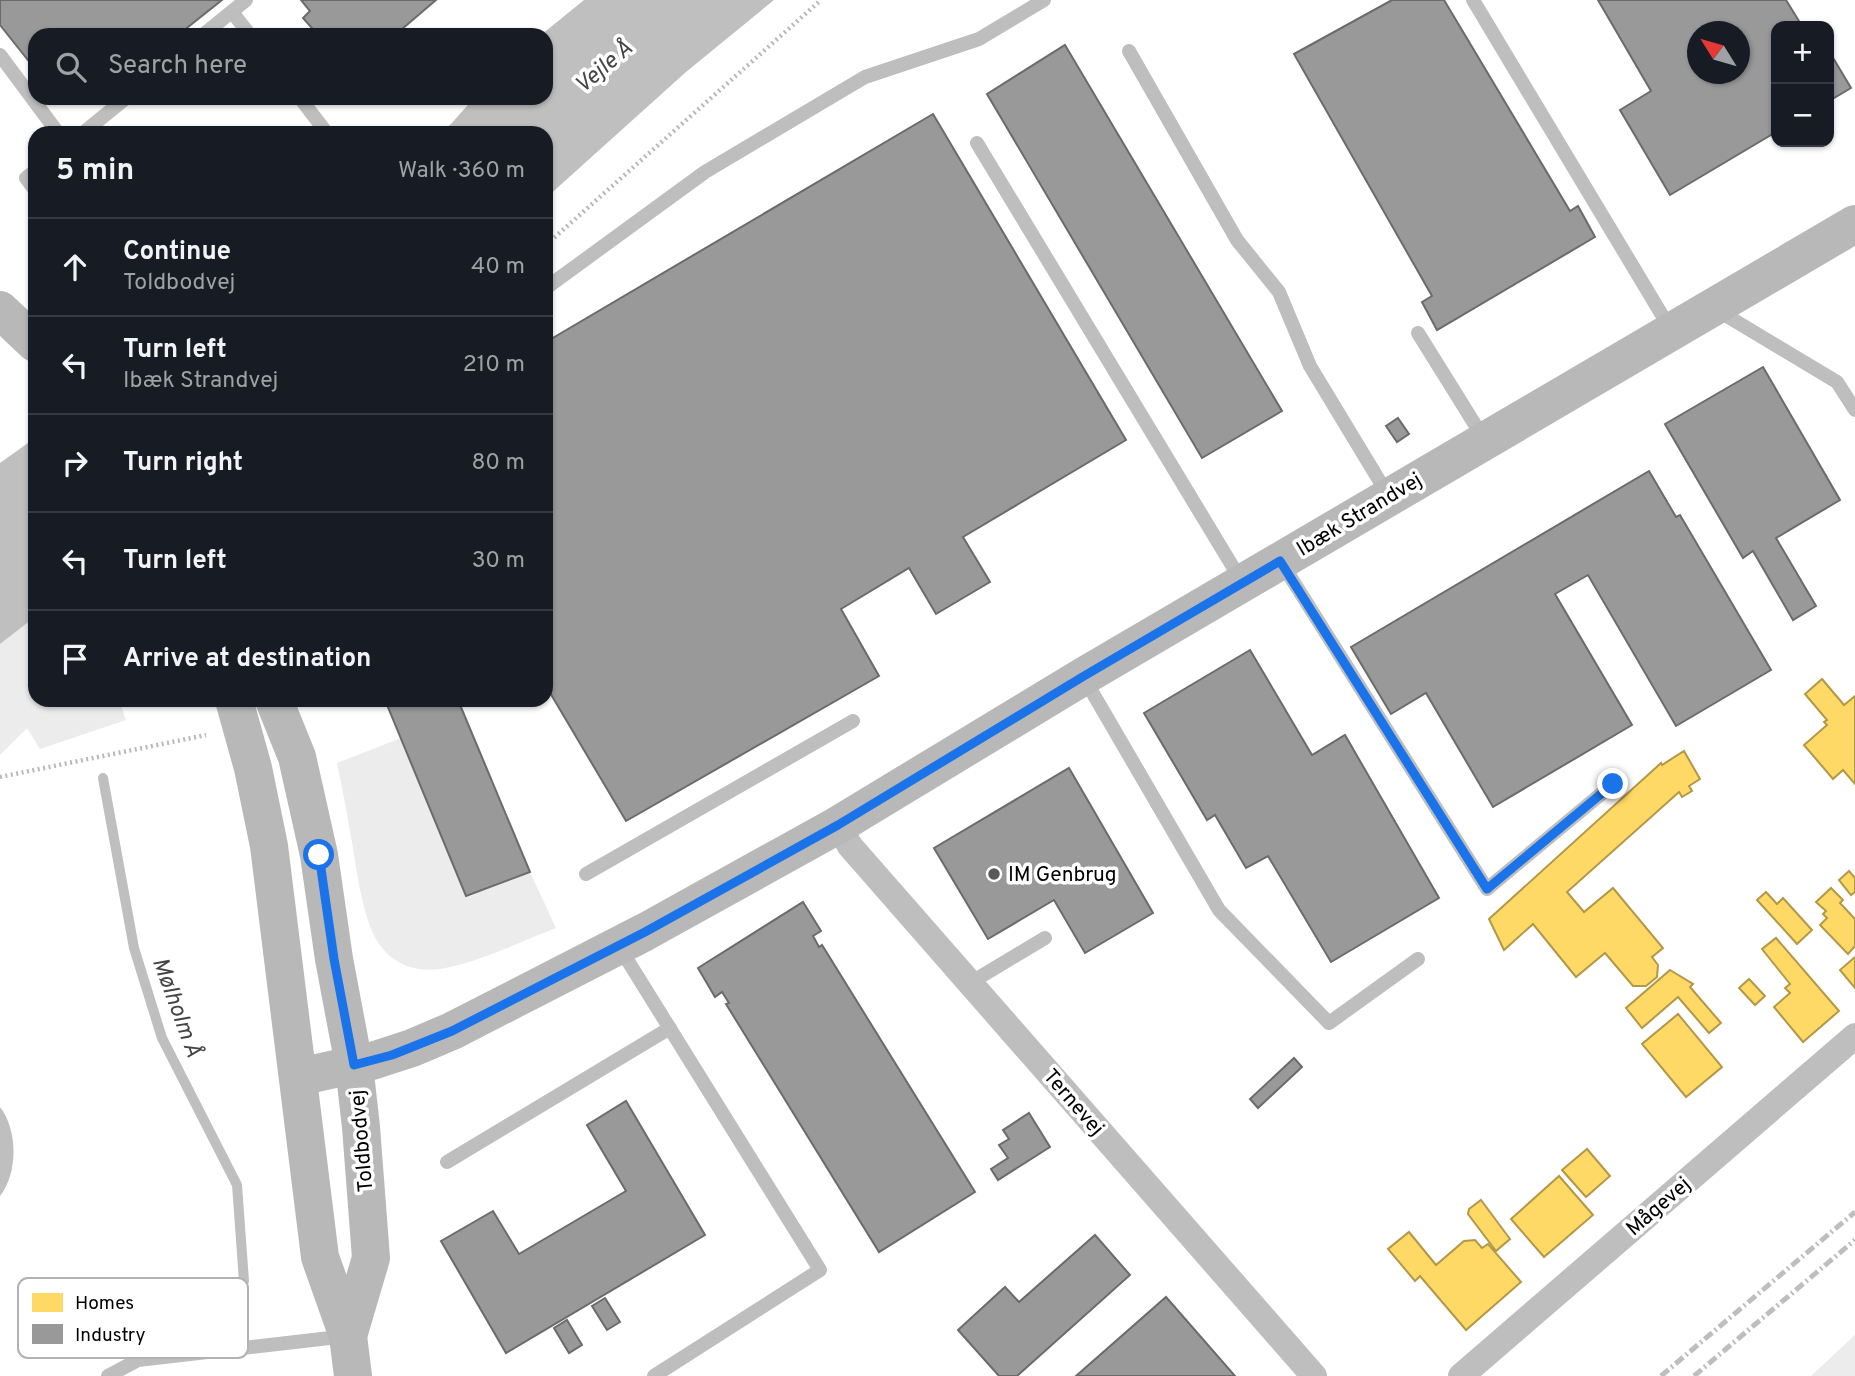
<!DOCTYPE html>
<html lang="en">
<head>
<meta charset="utf-8">
<style>
	body { margin:0; font-family:Overpass,sans-serif; background:#20242c; color:#f1f3f6 }
	.controls { position:absolute; right:21px; top:21px; display:grid; overflow:hidden; border-radius:14px; box-shadow:0 2px 5px #0004 }
	.controls button { width:63px; height:63px; display:grid; place-items:center; padding:0; border:0; border-bottom:2px solid #363941; background:#171b24; color:#f1f3f6; font:35px sans-serif }
	.compass { position:absolute; left:1687px; top:21px; width:63px; height:63px; border-radius:50%; background:#171b24; box-shadow:0 2px 5px #0004; rotate:307deg }
	.stop { position:absolute; width:21px; height:21px; margin:-16px; border:5px solid #1a73e8; border-radius:50%; background:#fff }
	.stop.end { background:#1a73e8; border-color:#fff; box-shadow:0 2px 7px #0008 }
	.list { margin:0; padding:0; list-style:none }
	h2 { display:flex; justify-content:space-between; align-items:center; height:91px; margin:0; padding:0 28px; font-size:30px }
	h2 small { font-size:23px; font-weight:400; color:#9ea1a6 }
	.list li { display:grid; grid-template-columns:46px 1fr auto; gap:21px; align-items:center; box-sizing:border-box; height:98px; padding:0 28px; border-top:2px solid #363941 }
	.list b { display:block; font-size:26px; white-space:nowrap }
	.list p { margin:0; font-size:23px; white-space:nowrap; color:#9ea1a6 }
	.list em { font-size:23px; font-style:normal; color:#9ea1a6 }
	.icon { flex:none; width:38px; height:38px; fill:none; stroke:currentColor; stroke-width:2; stroke-linecap:round; stroke-linejoin:round }
	.map { position:relative; flex:none; width:1855px; height:1376px; overflow:hidden }
	.search { position:absolute; background:#171b24; box-shadow:0 2px 5px #0004; left:28px; top:28px; width:525px; height:77px; display:flex; align-items:center; gap:18px; box-sizing:border-box; padding:0 24px; border-radius:21px; color:#9ea1a6; font-size:26px }
	.panel { position:absolute; background:#171b24; box-shadow:0 2px 5px #0004; left:28px; top:126px; width:525px; height:581px; border-radius:21px }
	.map>svg:first-child { display:block }
	.green { fill:#ececec }
	.water { fill:#bfbfbf }
	.homes { fill:#ffd966; stroke:#b29847; stroke-width:2 }
	.industry { fill:#999; stroke:#6b6b6b; stroke-width:2; fill-rule:evenodd }
	.lines { fill:none; stroke-linecap:round; stroke-linejoin:round }
	.stream { stroke:#bfbfbf; stroke-width:10 }
	.path { stroke:#b9b9b9; stroke-width:4.5; stroke-dasharray:2 3.5; stroke-linecap:butt }
	.lane { stroke:#bebebe; stroke-width:14 }
	.street { stroke:#bebebe; stroke-width:26 }
	.secondary { stroke:#b8b8b8; stroke-width:38 }
	.rail { stroke:#bebebe; stroke-width:5; stroke-dasharray:10 3.5 2 3.5; stroke-linecap:butt }
	.route { stroke:#1a73e8; stroke-width:9 }
	.poi-dot { fill:#595959; stroke:#fff; stroke-width:2.5 }
	.labels { text-anchor:middle; stroke-width:7; stroke-linejoin:round; paint-order:stroke }
	.street-label { font-size:21px; fill:#000; stroke:#fff }
	.poi-label { font-size:21px; fill:#000; stroke:#fff; text-anchor:start }
	.water-label { font-size:23px; font-style:italic; fill:#444; stroke:#fff }
	.key { fill:#fff; stroke:#b2b2b2; stroke-width:2 }
	.key-label { font-size:19px; fill:#000 }
</style>
</head>
<body>
<div class="map">
<svg width="1855" height="1376" viewBox="0 0 1855 1376">
	<rect width="100%" height="100%" fill="#fff"/>
	<g class="green">
		<path d="M35 617V700H119L126 720 40 749 27 728 0 755V644Z"/>
		<path d="M401 738 466 896 530 872 556 928C522 941 475 964 440 969 418 972 397 966 383 949 362 925 357 868 351 837 347 812 342 788 337 763Z"/>
		<path d="M1855 1335V1376H1811Z"/>
	</g>
	<g class="water">
		<path d="M584 0H774L686 72 546 198V133H440L451 124 474 98H546V35H541Z"/>
		<path d="M35 438V617L0 644V463Z"/>
		<path d="M0 1107C18 1130 18 1173 0 1196Z"/>
	</g>
	<g class="homes">
		<path d="M1822 679 1844 705 1855 696V784L1843 770 1833 779 1804 745 1827 725 1824 722 1827 720 1805 694Z"/>
		<path d="M1684 751 1700 779 1689 786 1692 791 1682 797 1679 792 1567 892 1584 912 1613 888 1663 948 1652 957 1658 965 1657 977 1646 986H1633L1605 953 1576 977 1533 924 1504 950 1489 919 1661 763 1662 765Z"/>
		<path d="M1849 871 1855 878V892L1851 895 1839 880Z"/>
		<path d="M1831 888 1843 900 1840 903 1855 919V946L1848 954 1820 925 1827 918 1823 914 1826 911 1816 902Z"/>
		<path d="M1766 892 1777 904 1783 898 1812 930 1797 944 1757 900Z"/>
		<path d="M1776 938 1839 1011 1803 1042 1774 1007 1790 993 1785 988 1790 984 1762 949Z"/>
		<path d="M1855 957V988L1840 970Z"/>
		<path d="M1670 970 1693 984 1690 987 1721 1023 1709 1033 1678 997 1642 1028 1626 1008Z"/>
		<path d="M1749 979 1765 996 1755 1005 1739 988Z"/>
		<path d="M1678 1014 1722 1067 1686 1097 1642 1044Z"/>
		<path d="M1587 1149 1610 1176 1586 1197 1562 1170Z"/>
		<path d="M1559 1176 1593 1215 1544 1257 1511 1219Z"/>
		<path d="M1481 1200 1510 1239 1496 1251 1468 1214 1469 1209Z"/>
		<path d="M1409 1232 1436 1265 1464 1241 1475 1240 1482 1248 1488 1244 1521 1282 1466 1330 1420 1276 1415 1281 1388 1249Z"/>
	</g>
	<g class="industry">
		<path d="M0 0H222L178 35H35V69L0 25Z"/>
		<path d="M301 0H436L395 35H318L303 18 310 11Z"/>
		<path d="M1392 0H1444L1570 211 1578 206 1595 237 1437 330 1422 302 1432 296 1294 54Z"/>
		<path d="M1598 0H1786L1802 26H1776V132L1670 195 1620 110 1651 91ZM1698 32H1740V74H1698Z"/>
		<path d="M1065 45 1282 411 1202 458 987 94Z"/>
		<path d="M1829 51 1851 88 1829 101Z"/>
		<path d="M933 114 1126 440 963 537 990 582 936 614 909 568 841 609 879 676 626 821 546 686V342Z"/>
		<path d="M1763 367 1840 500 1776 538 1816 606 1793 620 1753 551 1743 558 1665 424Z"/>
		<path d="M1398 418 1409 434 1397 442 1386 426Z"/>
		<path d="M1649 471 1676 517 1680 515 1771 670 1676 726 1588 575 1555 594 1632 725 1493 807 1426 693 1391 714 1351 647Z"/>
		<path d="M1250 650 1312 755 1345 735 1439 898 1331 962 1268 856 1246 868 1215 815 1207 820 1144 713Z"/>
		<path d="M385 700H458L530 872 466 896Z"/>
		<path d="M1069 768 1153 913 1085 953 1054 900 988 939 934 848Z"/>
		<path d="M803 902 821 931 813 936 819 947 822 945 975 1192 879 1252 726 1004 729 1003 722 992 715 997 698 968Z"/>
		<path d="M1294 1058 1302 1067 1258 1108 1250 1099Z"/>
		<path d="M626 1101 705 1235 506 1353 441 1241 493 1211 519 1254 626 1191 587 1125Z"/>
		<path d="M1029 1113 1050 1147 998 1180 991 1169 1008 1158 999 1145 1009 1139 1003 1130Z"/>
		<path d="M1095 1235 1130 1275 1017 1376H999L958 1330 1005 1287 1019 1302Z"/>
		<path d="M1166 1297 1235 1376H1076Z"/>
		<path d="M605 1298 620 1322 607 1330 592 1306Z"/>
		<path d="M567 1320 582 1345 569 1353 554 1328Z"/>
	</g>
	<g class="lines">
		<path class="stream" d="M103 778 134 948 162 1038 237 1185 244 1281"/>
		<g class="path">
			<path d="M546 245 821 0"/>
			<path d="M0 777 206 735"/>
		</g>
		<g class="lane">
			<path d="M1473 0 1671 330"/>
			<path d="M232 12 250 35"/>
			<path d="M203 35 246 0"/>
			<path d="M1129 51 1237 240 1279 292 1310 366 1388 495"/>
			<path d="M0 55 58 133"/>
			<path d="M300 98 326 132"/>
			<path d="M83 133 126 98"/>
			<path d="M977 143 1242 582"/>
			<path d="M35 171 26 178 35 190"/>
			<path d="M546 288 705 172 865 77 979 39 1044 0"/>
			<path d="M1717 310 1837 382 1855 410"/>
			<path d="M1418 333 1484 439"/>
			<path d="M1281 562 1487 889 1613 784"/>
			<path d="M1084 678 1219 910 1329 1023 1418 959"/>
			<path d="M586 874 853 721"/>
			<path d="M618 945 820 1270 654 1376"/>
			<path d="M970 983 1045 938"/>
			<path d="M447 1162 670 1028"/>
			<path d="M108 1376 138 1360 347 1336"/>
		</g>
		<g class="street">
			<path d="M838 825 850 846 1314 1376"/>
			<path d="M1461 1376 1855 1036"/>
		</g>
		<g class="secondary">
			<path d="M0 310 35 343"/>
			<path d="M234 700 253 768 269 846 320 1257 348 1336 353 1376"/>
			<path d="M274 700 297 757 319 855 334 959 354 1065 361 1127 371 1258 348 1336"/>
			<path d="M298 1077 372 1061 412 1048 452 1031 645 932 838 825 1084 676 1855 224"/>
		</g>
		<g class="rail">
			<path d="M1661 1376 1855 1212"/>
			<path d="M1694 1376 1855 1240"/>
		</g>
	</g>
	<g class="lines">
		<path class="route" d="M319 855 334 959 354 1065 392 1055 452 1031 645 932 838 825 1084 676 1280 561 1487 889 1613 784"/>
	</g>
	<circle class="poi-dot" cx="994" cy="874" r="7"/>
	<g class="labels">
		<g class="street-label">
			<text transform="translate(1359 514) rotate(-31)" y="7">Ibæk Strandvej</text>
			<text transform="translate(1074 1102) rotate(49)" y="7">Ternevej</text>
			<text transform="translate(361 1141) rotate(-95)" y="7">Toldbodvej</text>
			<text transform="translate(1658 1206) rotate(-41)" y="7">Mågevej</text>
		</g>
		<g class="poi-label">
			<text x="1008" y="881">IM Genbrug</text>
		</g>
		<g class="water-label">
			<text transform="translate(603 66) rotate(-41)" y="8">Vejle Å</text>
			<text transform="translate(178 1007) rotate(70)" y="8">Mølholm Å</text>
		</g>
	</g>
	<rect x="18" y="1278" width="230" height="80" rx="10" class="key"/>
	<rect x="32" y="1293" width="31" height="19" fill="#ffd966"/>
	<rect x="32" y="1324" width="31" height="20" fill="#999"/>
	<g class="key-label">
		<text x="75" y="1309">Homes</text>
		<text x="75" y="1341">Industry</text>
	</g>
</svg>
<div class="controls">
<button>+</button>
<button>−</button>
</div>
<svg class="compass" viewBox="-18 -18 36 36"><path d="M0-13l5 13h-10z" fill="#e53935"/><path d="M0 13l5-13h-10z" fill="#9ea1a6"/></svg>
<div class="stop" style="left:319px;top:855px"></div>
<div class="stop end" style="left:1613px;top:784px"></div>
<div class="search"><svg class="icon" aria-label="search" viewBox="0 0 24 24"><circle cx="10" cy="10" r="6"/><path d="M15 15l6 6"/></svg>Search here</div>
<section class="panel">
<h2>5 min<small>Walk · 360 m</small></h2>
<ul class="list">
<li><svg class="icon" aria-label="ahead" viewBox="0 0 24 24"><path d="M12 20V5M6 11l6-6 6 6"/></svg><div><b>Continue</b><p>Toldbodvej</p></div><em>40 m</em></li>
<li><svg class="icon" aria-label="left" viewBox="0 0 24 24"><path d="M17 20v-9H6M10 6l-5 5 5 5"/></svg><div><b>Turn left</b><p>Ibæk Strandvej</p></div><em>210 m</em></li>
<li><svg class="icon" aria-label="right" viewBox="0 0 24 24"><path d="M7 20v-9h11M14 6l5 5-5 5"/></svg><div><b>Turn right</b></div><em>80 m</em></li>
<li><svg class="icon" aria-label="left" viewBox="0 0 24 24"><path d="M17 20v-9H6M10 6l-5 5 5 5"/></svg><div><b>Turn left</b></div><em>30 m</em></li>
<li><svg class="icon" aria-label="arrive" viewBox="0 0 24 24"><path d="M6 21V4h12l-3 4 3 4H6"/></svg><div><b>Arrive at destination</b></div></li>
</ul>
</section>
</div>
</body>
</html>
